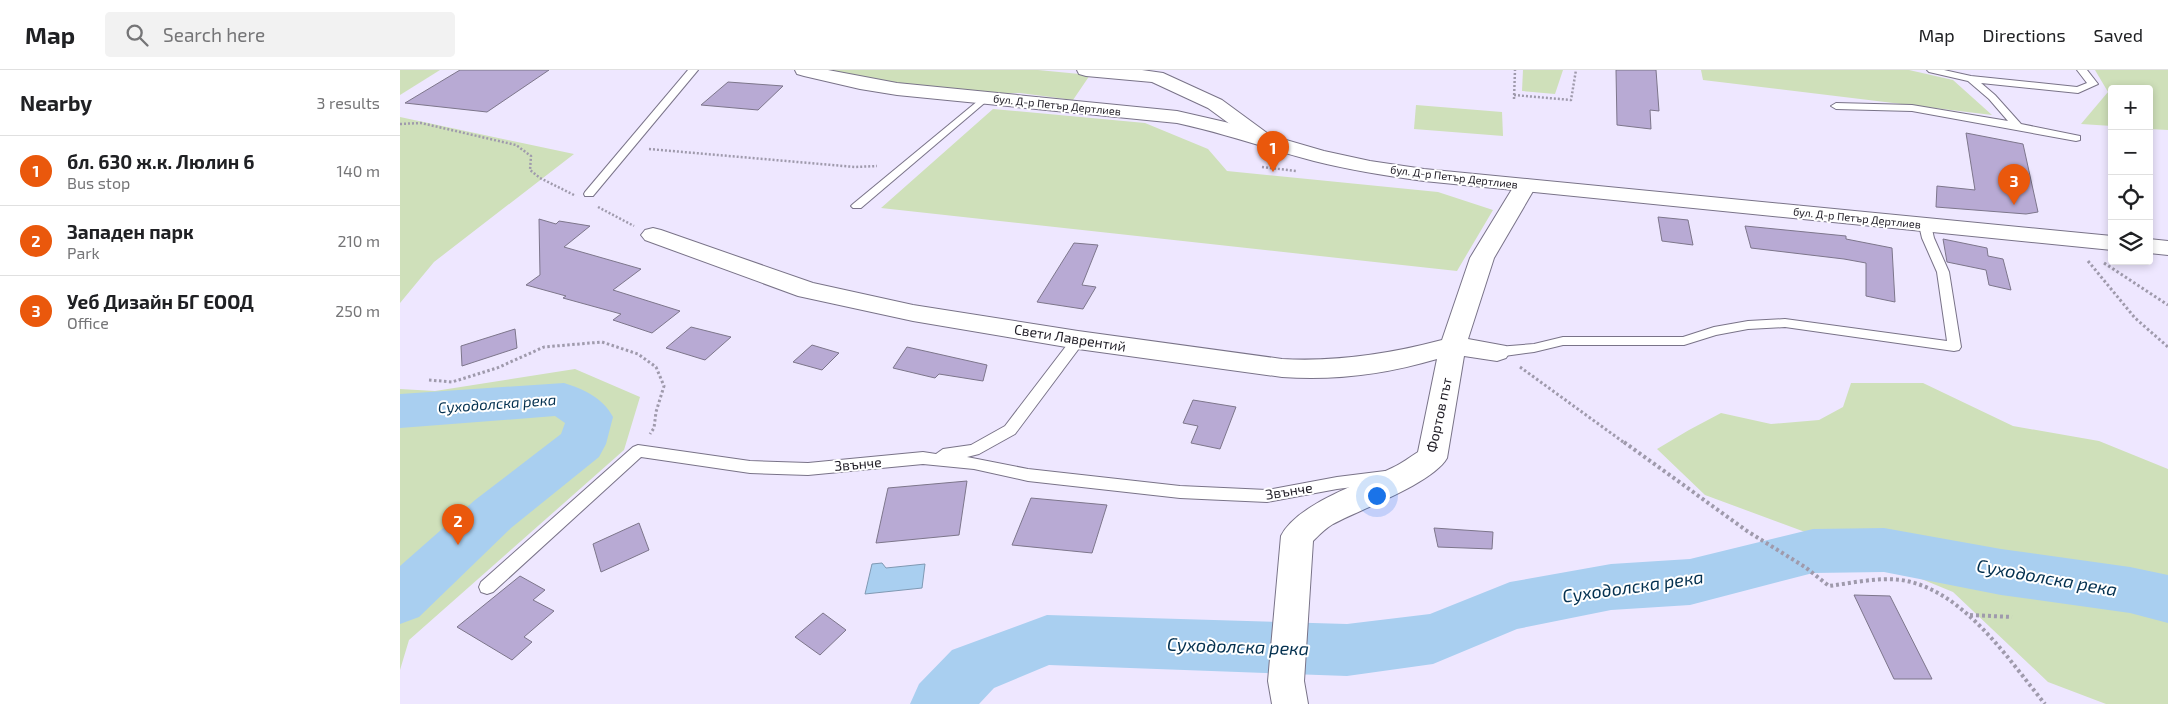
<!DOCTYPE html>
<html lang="en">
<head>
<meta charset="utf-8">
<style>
	body { margin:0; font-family:"Exo 2",sans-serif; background:#f2f2f2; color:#202124 }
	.controls { position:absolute; right:15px; top:15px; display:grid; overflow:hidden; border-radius:5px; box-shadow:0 2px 8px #0003 }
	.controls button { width:45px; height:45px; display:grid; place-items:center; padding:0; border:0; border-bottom:1px solid #e0e0e0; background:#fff; color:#202124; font:25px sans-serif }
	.you { position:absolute; left:976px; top:425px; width:18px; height:18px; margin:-12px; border:4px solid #fff; border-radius:50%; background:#1a73e8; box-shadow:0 0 0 8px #1a73e833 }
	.badge { display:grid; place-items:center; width:32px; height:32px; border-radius:50%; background:#ea580c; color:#fff; font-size:16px; font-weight:700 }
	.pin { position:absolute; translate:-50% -41px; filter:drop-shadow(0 1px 2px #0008) }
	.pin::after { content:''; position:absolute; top:26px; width:18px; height:15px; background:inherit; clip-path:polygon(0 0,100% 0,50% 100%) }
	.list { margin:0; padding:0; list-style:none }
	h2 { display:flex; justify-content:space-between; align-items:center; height:65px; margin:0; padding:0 20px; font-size:21px }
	h2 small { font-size:16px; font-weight:400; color:#757577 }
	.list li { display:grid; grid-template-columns:32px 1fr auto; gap:15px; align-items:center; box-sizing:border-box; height:70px; padding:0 20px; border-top:1px solid #e0e0e0 }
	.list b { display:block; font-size:19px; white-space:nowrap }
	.list p { margin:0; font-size:16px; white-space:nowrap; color:#757577 }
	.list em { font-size:16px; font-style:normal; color:#757577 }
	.icon { flex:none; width:28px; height:28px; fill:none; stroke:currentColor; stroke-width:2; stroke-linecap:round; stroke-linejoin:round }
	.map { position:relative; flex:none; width:1768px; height:634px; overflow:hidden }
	header { display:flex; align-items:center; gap:30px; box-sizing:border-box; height:70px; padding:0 25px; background:#fff; border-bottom:1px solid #e0e0e0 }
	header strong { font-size:24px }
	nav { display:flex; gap:28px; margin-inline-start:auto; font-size:18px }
	.search { width:350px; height:45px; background:#f2f2f2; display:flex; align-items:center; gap:12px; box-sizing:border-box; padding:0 18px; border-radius:5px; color:#757577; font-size:19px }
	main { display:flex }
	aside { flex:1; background:#fff }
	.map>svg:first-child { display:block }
	.green { fill:#cfe0ba }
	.water { fill:#a9cff0; stroke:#8099b3 }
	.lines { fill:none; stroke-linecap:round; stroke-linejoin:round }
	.river { fill:#a9cff0; fill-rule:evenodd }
	.building { fill:#b8aad4; stroke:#7d768b }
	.lane-casing { stroke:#797388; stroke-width:2 }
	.street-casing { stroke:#797388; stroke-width:2 }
	.secondary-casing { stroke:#797388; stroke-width:2 }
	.path-far2 { stroke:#9f9aac; stroke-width:2.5; stroke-dasharray:2 2; stroke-linecap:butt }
	.path-far1 { stroke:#9f9aac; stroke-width:3; stroke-dasharray:2.5 2.5; stroke-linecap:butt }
	.path { stroke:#9f9aac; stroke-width:4; stroke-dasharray:3 3; stroke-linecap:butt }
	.lane { fill:#fff; fill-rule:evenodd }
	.street { fill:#fff; fill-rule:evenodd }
	.secondary { fill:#fff; fill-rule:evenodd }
	.labels { text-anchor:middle; stroke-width:4; stroke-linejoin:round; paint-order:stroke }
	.far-street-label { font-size:11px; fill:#1f1c25; stroke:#fff }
	.street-label { font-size:14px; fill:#1f1c25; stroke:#fff }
	.water-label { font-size:15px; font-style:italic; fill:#043150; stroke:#fff }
	.near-water-label { font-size:18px; font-style:italic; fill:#043150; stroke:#fff }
</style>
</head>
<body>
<header>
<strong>Map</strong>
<div class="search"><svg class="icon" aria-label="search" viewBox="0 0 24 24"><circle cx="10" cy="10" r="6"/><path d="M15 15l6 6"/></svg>Search here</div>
<nav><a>Map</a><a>Directions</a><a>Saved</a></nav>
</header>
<main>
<aside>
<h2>Nearby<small>3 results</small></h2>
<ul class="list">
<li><span class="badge">1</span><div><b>бл. 630 ж.к. Люлин 6</b><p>Bus stop</p></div><em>140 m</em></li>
<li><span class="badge">2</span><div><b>Западен парк</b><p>Park</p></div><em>210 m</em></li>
<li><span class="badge">3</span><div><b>Уеб Дизайн БГ ЕООД</b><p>Office</p></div><em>250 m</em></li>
</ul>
</aside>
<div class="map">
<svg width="1768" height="634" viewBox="0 0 1768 634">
	<rect width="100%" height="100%" fill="#eee7ff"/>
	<g class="green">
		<path d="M0 0H40L0 25Z"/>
		<path d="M418 0H638L690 5 673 30 620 23 588 24 464 10Z"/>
		<path d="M1123 0H1163L1155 24 1122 21Z"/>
		<path d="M1301 0H1509L1553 10 1592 45 1303 10Z"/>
		<path d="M1695 0H1768V60L1749 59V19H1712V56L1681 54 1708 22Z"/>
		<path d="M1016 35 1102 42 1103 66 1014 59Z"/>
		<path d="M593 39 745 53 808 79 827 101 1038 122 1093 140 1057 201 481 138Z"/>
		<path d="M0 47 174 84 34 192 0 233Z"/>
		<path d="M175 299 240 327 224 380 9 570 0 600V319L35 321Z"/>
		<path d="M1451 313H1523L1613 356 1699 371 1768 399V634H1706L1648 612 1553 522 1424 469 1305 425 1257 379 1289 360 1321 343 1371 354 1419 350 1443 337Z"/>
	</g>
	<path class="water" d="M482 493 486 498 525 494 522 518 465 524 472 494Z"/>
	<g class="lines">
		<g class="river">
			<path d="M164 313C184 319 203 328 213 347L206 374 199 387 111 458 19 547 0 554V496L75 430 161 364 165 353 155 346 0 358V324Z"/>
			<path d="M1484 458 1601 479 1730 497 1768 505V553L1730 543 1601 525 1484 502 1413 503 1290 535 1211 540 1117 559 1033 594 947 606 649 595 594 618 579 634H510L519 614 552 580 647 545 947 554 1030 544 1110 512 1211 494 1290 489 1413 459Z"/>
		</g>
	</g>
	<g class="building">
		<path d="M60 0H149L87 42 5 33Z"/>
		<path d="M1216 0H1256L1259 41 1250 40 1251 59 1217 55Z"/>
		<path d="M328 12 383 16 358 40 301 35Z"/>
		<path d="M1566 63 1623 74 1638 142 1626 144 1536 137 1537 116 1575 120Z"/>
		<path d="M1258 147 1288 150 1293 175 1262 171Z"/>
		<path d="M139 149 156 154 159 151 190 156 164 177 241 199 213 220 280 241 252 263 213 250 221 244 163 228 166 226 126 215 140 205Z"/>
		<path d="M1345 156 1446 166V169L1492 178 1495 232 1466 226V193L1444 189 1351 178Z"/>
		<path d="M1543 169 1587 178 1588 186 1603 189 1611 220 1589 215 1586 200 1547 192Z"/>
		<path d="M674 173 698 175 682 215 696 217 683 239 637 232Z"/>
		<path d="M291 257 331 267 305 290 266 278Z"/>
		<path d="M115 259 117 278 62 296 61 276Z"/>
		<path d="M412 275 439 283 422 300 393 292Z"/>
		<path d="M507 277 587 295 583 311 539 304 535 308 493 298Z"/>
		<path d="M793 330 836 337 820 379 791 373 798 356 783 353Z"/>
		<path d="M567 411 559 465 476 473 488 418Z"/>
		<path d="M631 428 707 435 692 483 612 475Z"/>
		<path d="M239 453 249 480 201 502 193 474Z"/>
		<path d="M1034 458 1093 462 1092 479 1038 477Z"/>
		<path d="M120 506 145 520 133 530 154 541 124 567 132 572 112 590 57 557Z"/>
		<path d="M1454 525 1490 526 1532 609H1494Z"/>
		<path d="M423 543 446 560 420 585 395 567Z"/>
	</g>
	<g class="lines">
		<defs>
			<g id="lane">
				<path d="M288 0H298L193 126H185L184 124 185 122Z"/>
				<path d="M1527 0H1544L1571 6 1677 17 1687 13 1677 0H1687L1698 14 1678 23 1581 13 1595 25 1621 54 1680 66V70L1676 71 1512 41 1436 39 1431 36 1436 33 1512 35 1608 51 1589 29 1568 11 1529 2Z"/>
				<path d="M585 25 588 26V30L461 138H453L451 136 453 134Z"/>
				<path d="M1525 152 1531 155 1534 168 1549 202 1561 277 1559 280 1554 281 1385 257 1348 259 1316 265 1284 275H1163L1134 282 1097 287 1092 285 1090 282 1092 279 1097 277 1134 274 1163 267H1283L1314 257 1348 251 1385 249 1547 271 1537 202 1522 168 1519 155Z"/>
				<path d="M678 266 683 267 685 270 683 273 615 364 579 384 567 387 628 399 780 416 867 420 937 407 985 401 990 403 993 407 990 411 985 413 937 419 867 432 780 428 628 411 574 399 523 394 408 405 350 403 241 387 93 522 87 524 81 522 79 517 81 512 233 377 238 375 350 391 408 393 523 382 536 384 543 379 571 375 605 356 673 267Z"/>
			</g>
			<g id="street">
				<path d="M677 0H742L763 3 822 30 867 63 870 67 867 71 860 73 853 71 808 38 752 12 686 6 679 4Z"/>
				<path d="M1125 109 1133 111 1136 116 1094 188 1068 269 1106 276 1110 282 1106 288 1097 291 1064 286 1047 388C1033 413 961 439 933 454 926 458 919 465 913 471L904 611 908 634H872L868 611 881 466C897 434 960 414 992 398 1001 394 1010 387 1018 382L1037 289C986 304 935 311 882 307L678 279 513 251 398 226 245 170 241 165 245 160 253 158 261 160 413 213 513 235 678 261 882 289C936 292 989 284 1042 270L1070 188 1117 111Z"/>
			</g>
			<g id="secondary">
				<path d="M395 0H428L497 13 777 41 825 52 924 81 970 91 1024 99 1712 166V180L1024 111C987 106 950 100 914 91 868 79 824 63 777 53L497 25 460 19 404 6 397 4Z"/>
				<path d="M1749 169 1768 171V185L1749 183Z"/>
			</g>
		</defs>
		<use href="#lane" class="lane-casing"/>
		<use href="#street" class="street-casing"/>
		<use href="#secondary" class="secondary-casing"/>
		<g class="path-far2">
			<path d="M1114 25 1171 30 1176 0"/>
			<path d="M1114 29 1115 0"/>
			<path d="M0 54 21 53 116 75 131 86 130 100 140 108 174 125"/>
			<path d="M249 79 455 97 477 96"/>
			<path d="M862 97 896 101"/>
			<path d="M198 137 234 156"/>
		</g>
		<g class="path-far1">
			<path d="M1688 191 1735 248 1768 277"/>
			<path d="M1704 193 1768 235"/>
			<path d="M1120 297 1226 374"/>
			<path d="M29 310 52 312 97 298 144 277 202 272 238 284 256 297 264 316 256 342 254 358 250 364"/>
		</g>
		<g class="path">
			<path d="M1224 372 1347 461 1405 497 1429 516C1452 513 1478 507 1501 510 1563 519 1608 589 1645 634"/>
			<path d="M1570 545 1612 547"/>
		</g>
		<use href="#lane" class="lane"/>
		<use href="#street" class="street"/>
		<use href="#secondary" class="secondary"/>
	</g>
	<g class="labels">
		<g class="far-street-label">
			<text transform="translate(657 35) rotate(6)" y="4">бул. Д-р Петър Дертлиев</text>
			<text transform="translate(1054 107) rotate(7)" y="4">бул. Д-р Петър Дертлиев</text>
			<text transform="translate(1457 148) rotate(6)" y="4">бул. Д-р Петър Дертлиев</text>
		</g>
		<g class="street-label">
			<text transform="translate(670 268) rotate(9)" y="5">Свети Лаврентий</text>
			<text transform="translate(1039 345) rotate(-78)" y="5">Фортов път</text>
			<text transform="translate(458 394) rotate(-5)" y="5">Звънче</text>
			<text transform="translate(889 421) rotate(-9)" y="5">Звънче</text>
		</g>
		<g class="water-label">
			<text transform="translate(97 334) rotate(-4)" y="5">Суходолска река</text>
		</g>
		<g class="near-water-label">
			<text transform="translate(1647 508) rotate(10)" y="6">Суходолска река</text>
			<text transform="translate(1233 517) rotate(-8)" y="6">Суходолска река</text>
			<text transform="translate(838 577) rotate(2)" y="6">Суходолска река</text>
		</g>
	</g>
</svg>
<div class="controls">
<button>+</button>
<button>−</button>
<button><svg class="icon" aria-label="locate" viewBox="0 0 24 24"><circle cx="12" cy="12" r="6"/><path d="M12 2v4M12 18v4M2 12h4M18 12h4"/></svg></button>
<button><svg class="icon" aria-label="layers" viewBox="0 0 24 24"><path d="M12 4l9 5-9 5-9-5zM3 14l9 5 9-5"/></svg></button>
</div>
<div class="you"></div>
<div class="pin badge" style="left:873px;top:102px">1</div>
<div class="pin badge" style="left:58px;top:475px">2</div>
<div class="pin badge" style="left:1614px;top:135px">3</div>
</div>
</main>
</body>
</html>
